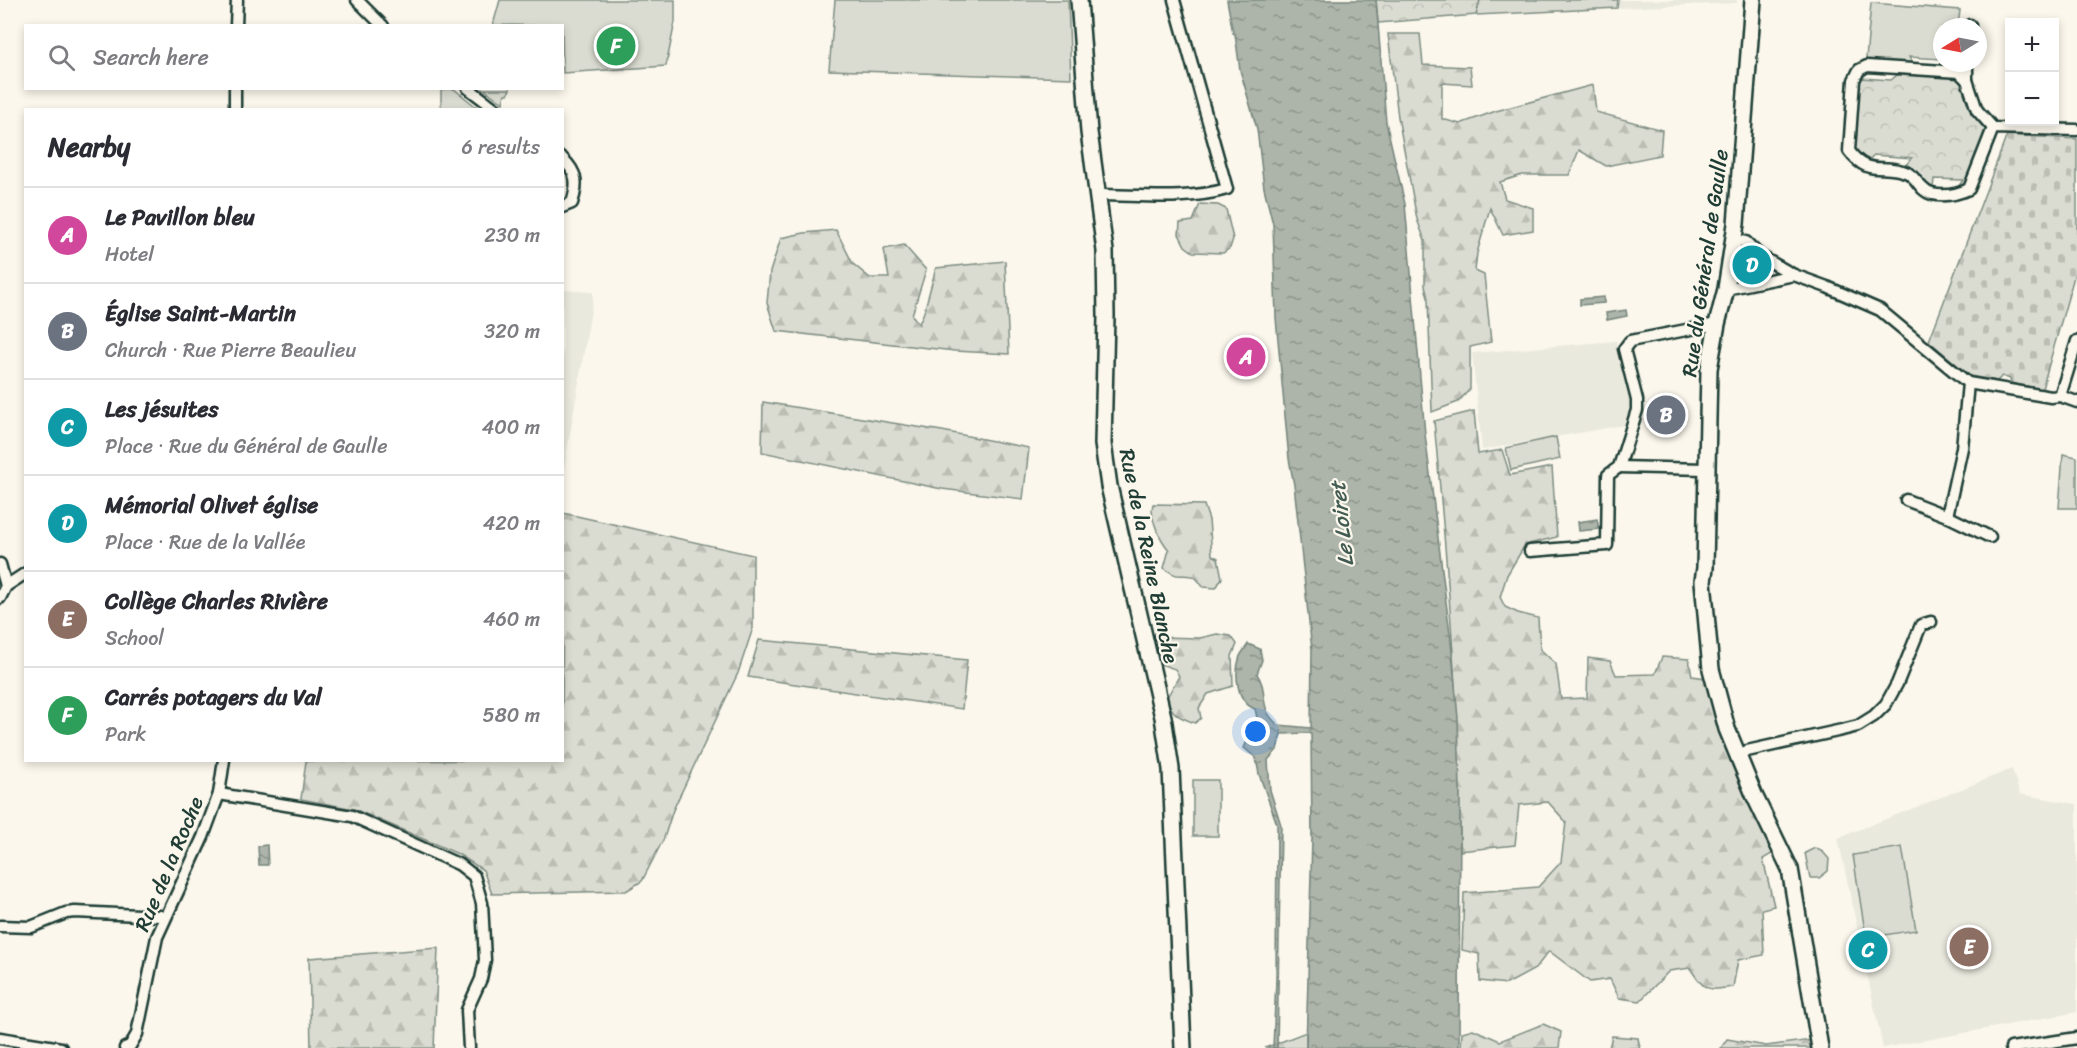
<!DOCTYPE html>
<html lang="en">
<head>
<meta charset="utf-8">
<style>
	body { margin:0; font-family:Sriracha,sans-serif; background:#f2f2f3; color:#2b2b33 }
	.controls { position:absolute; right:18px; top:18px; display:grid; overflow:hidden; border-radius:0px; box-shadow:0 3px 9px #0003 }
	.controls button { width:54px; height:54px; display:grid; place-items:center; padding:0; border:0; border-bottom:2px solid #e1e1e2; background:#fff; color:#2b2b33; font:30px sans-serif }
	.compass { position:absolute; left:1933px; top:18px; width:54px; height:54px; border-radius:50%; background:#fff; box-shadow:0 3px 9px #0003; rotate:260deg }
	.you { position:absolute; left:1256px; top:732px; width:21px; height:21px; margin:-15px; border:4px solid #fff; border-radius:50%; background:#1a73e8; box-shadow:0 0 0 9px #1a73e833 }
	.badge { display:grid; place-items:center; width:39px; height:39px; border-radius:50%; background:#0f766e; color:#fff; font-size:20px; font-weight:700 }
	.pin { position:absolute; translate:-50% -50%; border:3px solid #fff; box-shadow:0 2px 6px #0006 }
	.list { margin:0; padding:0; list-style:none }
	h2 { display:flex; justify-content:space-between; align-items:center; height:78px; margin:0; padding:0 24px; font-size:26px }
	h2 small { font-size:20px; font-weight:400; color:#7c7c81 }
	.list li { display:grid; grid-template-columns:39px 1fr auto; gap:18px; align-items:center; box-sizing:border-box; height:96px; padding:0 24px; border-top:2px solid #e1e1e2 }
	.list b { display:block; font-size:22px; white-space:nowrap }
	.list p { margin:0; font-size:20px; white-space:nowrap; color:#7c7c81 }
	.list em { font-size:20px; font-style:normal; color:#7c7c81 }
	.icon { flex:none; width:33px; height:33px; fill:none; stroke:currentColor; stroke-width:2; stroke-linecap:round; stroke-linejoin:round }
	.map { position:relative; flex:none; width:2077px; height:1048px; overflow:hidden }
	.search { position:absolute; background:#fff; box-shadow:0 3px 9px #0003; left:24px; top:24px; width:540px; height:66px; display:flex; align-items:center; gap:15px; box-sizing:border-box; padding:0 21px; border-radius:0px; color:#7c7c81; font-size:22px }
	.panel { position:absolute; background:#fff; box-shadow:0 3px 9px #0003; left:24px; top:108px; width:540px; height:654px; border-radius:0px }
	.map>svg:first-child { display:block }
	.built { fill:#eae9de }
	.green { fill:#dbdcd1; stroke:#7d8c82; stroke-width:1.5 }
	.forest { fill:url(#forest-firs); stroke:#7d8c82; stroke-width:1.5 }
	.cemetery { fill:url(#cemetery-stones); stroke:#7d8c82; stroke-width:1.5 }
	.park { fill:url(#park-crowns); stroke:#7d8c82; stroke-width:1.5 }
	.water { fill:url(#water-ripples); stroke:#74847b; stroke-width:1.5 }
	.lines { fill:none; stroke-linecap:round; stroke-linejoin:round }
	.street-casing { stroke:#1f3d34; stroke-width:15 }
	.secondary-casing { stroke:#1f3d34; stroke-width:20 }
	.street { stroke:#fbf7ec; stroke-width:10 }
	.secondary { stroke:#fbf7ec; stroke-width:15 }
	.labels { text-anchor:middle; stroke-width:4.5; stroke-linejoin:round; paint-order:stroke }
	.street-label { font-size:21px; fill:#1f3d34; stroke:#fbf7ec }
	.water-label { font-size:22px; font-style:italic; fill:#425b52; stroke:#fbf7ec }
</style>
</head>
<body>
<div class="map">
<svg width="2077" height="1048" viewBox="0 0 2077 1048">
	<defs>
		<pattern id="forest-firs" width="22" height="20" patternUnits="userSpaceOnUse" patternTransform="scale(1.5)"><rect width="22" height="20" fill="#dbdcd1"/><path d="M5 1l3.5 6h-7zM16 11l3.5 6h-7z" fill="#bcbeb4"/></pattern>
		<pattern id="cemetery-stones" width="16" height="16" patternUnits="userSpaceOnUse" patternTransform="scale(1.5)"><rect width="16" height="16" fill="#dbdcd1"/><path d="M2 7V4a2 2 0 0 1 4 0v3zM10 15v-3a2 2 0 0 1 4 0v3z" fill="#bcbeb4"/></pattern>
		<pattern id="park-crowns" width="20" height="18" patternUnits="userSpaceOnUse" patternTransform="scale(1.5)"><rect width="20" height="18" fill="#dbdcd1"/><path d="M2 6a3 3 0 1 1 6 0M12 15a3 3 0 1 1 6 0" fill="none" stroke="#bcbeb4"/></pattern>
		<pattern id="water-ripples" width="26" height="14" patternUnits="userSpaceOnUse" patternTransform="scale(1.5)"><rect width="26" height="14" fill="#adb4aa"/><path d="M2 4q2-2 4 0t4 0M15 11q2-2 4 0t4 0" fill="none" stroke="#8c948b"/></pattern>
	</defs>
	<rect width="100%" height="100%" fill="#fbf7ec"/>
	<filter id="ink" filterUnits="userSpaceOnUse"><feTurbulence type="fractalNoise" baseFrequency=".0167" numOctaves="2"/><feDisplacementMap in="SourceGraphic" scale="12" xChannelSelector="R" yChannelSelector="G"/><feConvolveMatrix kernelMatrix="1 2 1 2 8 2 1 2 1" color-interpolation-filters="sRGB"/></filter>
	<g filter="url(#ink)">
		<g class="built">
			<path d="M1618 0H1737V3L1617 8Z"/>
			<path d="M563 290 593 292V299L563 475Z"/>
			<path d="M1616 341 1633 399 1634 411 1630 424 1482 450 1472 353Z"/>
			<path d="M2012 769 2020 794 2077 804V1012L1883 1048 1838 838Z"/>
		</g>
		<g class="green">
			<path d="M500 0H675V22L666 66 563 73 562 26 493 25Z"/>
			<path d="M835 0H1068L1071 78 829 70Z"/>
			<path d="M1480 0H1618L1617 8 1476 15Z"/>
			<path d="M1871 3 1960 10 1958 27H1942V59L1909 57 1915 67 1870 62 1866 59Z"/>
			<path d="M441 89H454L479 109H441Z"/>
			<path d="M484 89H510L508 94H505L503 103Z"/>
			<path d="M1556 437 1560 459 1511 470 1506 448Z"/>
			<path d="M2063 454 2077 457V508H2059Z"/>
			<rect x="1193" y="780" width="25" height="56"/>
			<path d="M1902 847 1916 930 1866 938 1853 855Z"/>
			<path d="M1815 848 1823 852 1829 859 1828 871 1819 878H1810L1805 853Z"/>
		</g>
		<g class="forest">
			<path d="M1388 34H1420L1423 65 1470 67 1472 85 1442 83V119L1460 124 1496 111 1593 85 1596 112 1662 130 1660 155 1606 166 1579 150 1569 175H1522L1500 182 1505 199 1533 208V230L1503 235 1490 208 1477 253 1475 271 1484 275 1491 342 1470 347V389L1458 402 1432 412 1428 298 1425 286V241L1417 219 1398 117Z"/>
			<path d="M1200 204 1218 205 1226 209 1233 239 1230 248 1223 253 1193 252 1185 246 1179 234 1180 223 1193 221Z"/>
			<path d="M836 230 853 264 870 278H889L884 249 904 245 926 270 912 315 919 324 924 312 936 268 1005 261 1009 354 955 351 776 331 767 303 770 272 781 238 804 233Z"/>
			<path d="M763 402 942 431 1029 448 1023 499 942 489 762 452Z"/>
			<path d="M1474 411 1478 454 1502 450 1510 475 1552 467 1557 537 1525 545 1507 575 1500 597 1505 607 1518 613 1538 618 1540 649 1556 664 1561 699 1587 698 1588 658 1610 661 1616 675 1655 674 1662 657 1689 659 1692 676 1706 678C1717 739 1750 796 1775 852L1763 859 1774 906 1762 909 1764 955 1738 960 1733 987C1706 991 1705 991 1690 968L1669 971 1640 1001 1619 998 1610 979 1590 982 1549 951 1535 969 1507 984 1480 981 1479 954 1462 950 1464 893 1538 887 1561 862 1566 822 1548 802 1519 805 1515 845 1460 851C1460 707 1447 564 1434 421Z"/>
			<path d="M1153 504 1204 505 1209 520 1212 555 1218 558 1222 578 1216 588 1203 587C1194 573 1192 576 1177 575 1173 574 1168 571 1164 568L1169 550C1160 539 1149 518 1153 504Z"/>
			<path d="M563 513 753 555V628L738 673 673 810 664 838 642 881 626 891 492 894 483 870 458 854 354 809 301 799 306 761 562 760Z"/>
			<path d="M1217 634 1231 636 1237 644 1232 656 1233 686 1208 694 1199 708 1201 718 1195 723C1179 717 1173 715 1166 699L1179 676 1175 669 1160 664 1152 647V642L1159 637 1200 638Z"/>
			<path d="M759 640 967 660 962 709 748 677Z"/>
			<path d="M438 948 434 1048H311L309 958Z"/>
			<path d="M1543 1024 1561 1032 1559 1048H1461L1462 1032 1473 1029 1500 1041Z"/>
			<path d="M1306 1032V1048H1265Z"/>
			<path d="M1612 1036 1638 1038 1640 1048H1609Z"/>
			<path d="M1727 1039 1766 1046 1812 1040 1813 1048H1721Z"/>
		</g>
		<path class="cemetery" d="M2007 135 2077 139V266L2042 389 2011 383 2010 379 2002 376 1997 381 1970 376 1929 341Z"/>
		<g class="park">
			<path d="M1376 0H1480L1476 15 1378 23Z"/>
			<path d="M1871 70 1862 78 1891 80 1902 71 1955 77 1963 84 1974 112 1988 131 1966 187 1956 190 1963 180 1934 179 1933 188 1905 166 1912 158 1874 155 1865 163 1854 149 1859 77 1864 71Z"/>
		</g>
		<g class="water">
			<path d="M1227 0H1376L1386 122 1405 204 1425 434 1451 641 1458 718 1460 791 1459 1048H1306L1312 839 1311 733 1281 734 1277 750 1268 760 1270 790 1281 825 1277 1048H1273L1276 979 1277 824 1259 774 1256 758 1244 748 1249 736 1259 745 1262 739 1255 709C1236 702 1234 673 1240 656 1242 652 1246 648 1248 644L1260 649 1262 660 1257 674C1267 689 1261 699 1268 713 1270 717 1275 722 1278 725L1311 728 1312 650 1294 485 1289 459 1276 318 1273 224 1264 188 1257 129 1240 70 1235 34 1233 33Z"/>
			<path d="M1604 297V303L1580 305V299Z"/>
			<path d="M1626 310 1627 316 1607 320 1606 313Z"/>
			<path d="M1597 519 1599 529 1579 531 1578 522Z"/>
			<path d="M267 845 268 865H259L258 846Z"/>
		</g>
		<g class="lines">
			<defs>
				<g id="street">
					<path d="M357 0 383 26"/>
					<path d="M236 26 237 0"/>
					<path d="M1970 27V25"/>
					<path d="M1967 80V63"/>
					<path d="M468 88 497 110"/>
					<path d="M235 110V88"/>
					<path d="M1993 128 1969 189C1958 194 1944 197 1932 194 1921 192 1917 178 1908 173 1882 162 1869 178 1849 151L1854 80 1859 70 1867 66 1959 72 1967 80 1977 110 1993 128 2077 130"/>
					<path d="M562 158C578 173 578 184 572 203L562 207"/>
					<path d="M1097 195C1140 195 1186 201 1227 189L1174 0"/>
					<path d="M1734 239 1746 242 1760 256 1794 275 1827 287 1880 310 1968 383 2051 397 2060 396 2077 402"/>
					<path d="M1726 289 1794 275"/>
					<path d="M2060 396 2077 341"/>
					<path d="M1619 467 1706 469"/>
					<path d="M1906 500 1947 516 1962 448 1968 383"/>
					<path d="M1947 516 1990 537"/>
					<path d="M1530 551 1607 545 1608 475 1619 467 1637 410V400L1624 349 1630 341 1717 324"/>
					<path d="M0 564 6 586 0 598"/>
					<path d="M6 586 26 573"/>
					<path d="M1737 756 1747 751 1842 730 1858 726 1874 716 1886 704 1897 684 1921 625 1931 622"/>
					<path d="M219 794 352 816 460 865 474 876 482 903 485 960 481 979 467 1010 469 1048"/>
					<path d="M0 926 31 927 66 913 75 912 160 916 165 918"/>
					<path d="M0 1038 61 1048"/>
					<path d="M125 1048 130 1046 137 1034 157 937 203 837 219 794 224 760"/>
					<path d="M2011 1048 2077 1038"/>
				</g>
				<g id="secondary">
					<path d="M1079 0 1089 132 1105 251 1106 316 1103 444 1109 486 1163 717 1171 769 1183 1048"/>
					<path d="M1753 0 1736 224 1726 289 1717 324 1709 369 1705 568 1703 581 1711 669 1727 729 1755 797 1790 869 1820 1048"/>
				</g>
			</defs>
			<use href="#street" class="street-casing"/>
			<use href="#secondary" class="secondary-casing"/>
			<use href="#street" class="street"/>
			<use href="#secondary" class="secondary"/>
		</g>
	</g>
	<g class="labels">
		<g class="street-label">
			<text transform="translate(1705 263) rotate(-82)" y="7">Rue du Général de Gaulle</text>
			<text transform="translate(1149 556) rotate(78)" y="7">Rue de la Reine Blanche</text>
			<text transform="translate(169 864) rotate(-67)" y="7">Rue de la Roche</text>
		</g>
		<g class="water-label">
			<text transform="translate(1341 524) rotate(-96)" y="8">Le Loiret</text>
		</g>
	</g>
</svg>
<div class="controls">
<button>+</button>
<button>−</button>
</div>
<svg class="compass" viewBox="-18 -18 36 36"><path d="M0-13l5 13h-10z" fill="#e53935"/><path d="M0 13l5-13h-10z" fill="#7c7c81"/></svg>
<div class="you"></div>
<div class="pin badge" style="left:1246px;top:357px;background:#d1479c">A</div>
<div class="pin badge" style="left:1666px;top:415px;background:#6b7280">B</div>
<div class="pin badge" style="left:1868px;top:950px;background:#0f9aa8">C</div>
<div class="pin badge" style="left:1752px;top:265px;background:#0f9aa8">D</div>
<div class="pin badge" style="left:1969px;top:947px;background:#8d6e63">E</div>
<div class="pin badge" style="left:616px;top:46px;background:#2e9e5b">F</div>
<div class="search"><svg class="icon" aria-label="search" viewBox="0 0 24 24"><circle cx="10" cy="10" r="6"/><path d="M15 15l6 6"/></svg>Search here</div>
<section class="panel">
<h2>Nearby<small>6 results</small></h2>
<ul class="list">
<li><span class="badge" style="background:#d1479c">A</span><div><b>Le Pavillon bleu</b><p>Hotel</p></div><em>230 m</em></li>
<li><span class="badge" style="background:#6b7280">B</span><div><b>Église Saint-Martin</b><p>Church · Rue Pierre Beaulieu</p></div><em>320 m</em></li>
<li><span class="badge" style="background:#0f9aa8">C</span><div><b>Les jésuites</b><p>Place · Rue du Général de Gaulle</p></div><em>400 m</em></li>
<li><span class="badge" style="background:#0f9aa8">D</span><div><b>Mémorial Olivet église</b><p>Place · Rue de la Vallée</p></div><em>420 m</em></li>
<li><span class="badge" style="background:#8d6e63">E</span><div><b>Collège Charles Rivière</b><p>School</p></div><em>460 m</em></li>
<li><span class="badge" style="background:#2e9e5b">F</span><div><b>Carrés potagers du Val</b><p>Park</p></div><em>580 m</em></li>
</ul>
</section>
</div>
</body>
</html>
